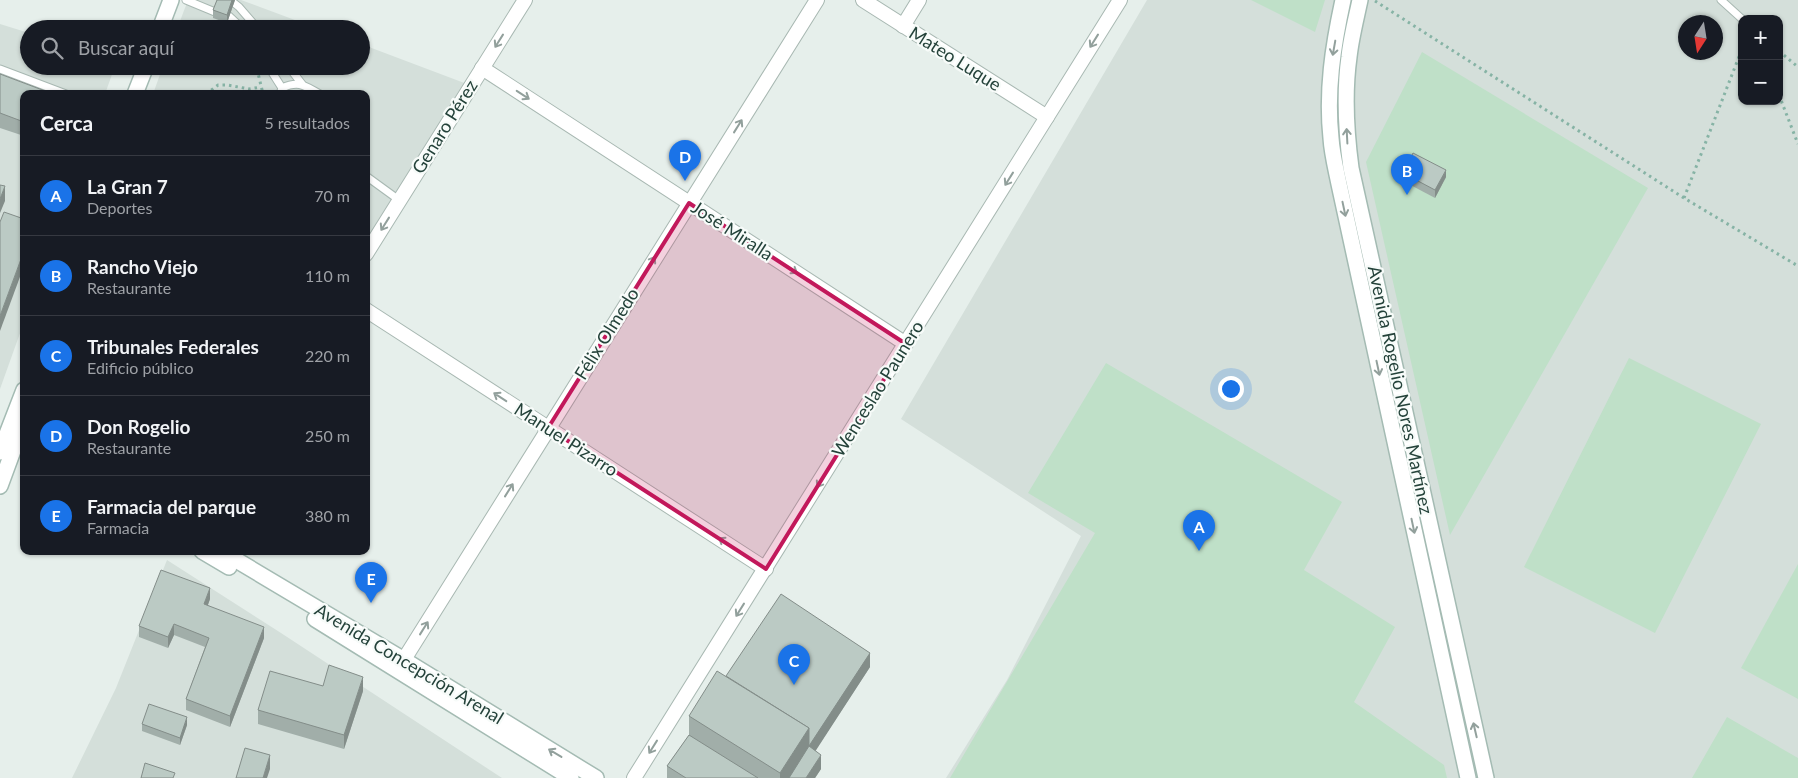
<!DOCTYPE html>
<html lang="es">
<head>
<meta charset="utf-8">
<style>
	body { margin:0; font-family:Lato,sans-serif; background:#242831; color:#f1f3f6 }
	.controls { position:absolute; right:15px; top:15px; display:grid; overflow:hidden; border-radius:10px; box-shadow:0 1px 4px #0004 }
	.controls button { width:45px; height:45px; display:grid; place-items:center; padding:0; border:0; border-bottom:1px solid #363941; background:#171b24; color:#f1f3f6; font:25px sans-serif }
	.compass { position:absolute; left:1678px; top:15px; width:45px; height:45px; border-radius:50%; background:#171b24; box-shadow:0 1px 4px #0004; rotate:192deg }
	.you { position:absolute; left:1230px; top:388px; width:18px; height:18px; margin:-12px; border:4px solid #fff; border-radius:50%; background:#1a73e8; box-shadow:0 0 0 8px #1a73e833 }
	.badge { display:grid; place-items:center; width:32px; height:32px; border-radius:50%; background:#1a73e8; color:#fff; font-size:16px; font-weight:700 }
	.pin { position:absolute; translate:-50% -41px; filter:drop-shadow(0 1px 2px #0008) }
	.pin::after { content:''; position:absolute; top:26px; width:18px; height:15px; background:inherit; clip-path:polygon(0 0,100% 0,50% 100%) }
	.list { margin:0; padding:0; list-style:none }
	h2 { display:flex; justify-content:space-between; align-items:center; height:65px; margin:0; padding:0 20px; font-size:21px }
	h2 small { font-size:16px; font-weight:400; color:#9ea1a6 }
	.list li { display:grid; grid-template-columns:32px 1fr auto; gap:15px; align-items:center; box-sizing:border-box; height:80px; padding:0 20px; border-top:1px solid #363941 }
	.list b { display:block; font-size:19px; white-space:nowrap }
	.list p { margin:0; font-size:16px; white-space:nowrap; color:#9ea1a6 }
	.list em { font-size:16px; font-style:normal; color:#9ea1a6 }
	.icon { flex:none; width:28px; height:28px; fill:none; stroke:currentColor; stroke-width:2; stroke-linecap:round; stroke-linejoin:round }
	.map { position:relative; flex:none; width:1798px; height:778px; overflow:hidden }
	.search { position:absolute; background:#171b24; box-shadow:0 1px 4px #0004; left:20px; top:20px; width:350px; height:55px; display:flex; align-items:center; gap:12px; box-sizing:border-box; padding:0 18px; border-radius:28px; color:#9ea1a6; font-size:19px }
	.panel { position:absolute; background:#171b24; box-shadow:0 1px 4px #0004; left:20px; top:90px; width:350px; height:465px; border-radius:10px }
	.map>svg:first-child { display:block }
	.built { fill:#d4dfda; fill-rule:evenodd }
	.green { fill:#bfe0c8 }
	.lines { fill:none; stroke-linecap:round; stroke-linejoin:round }
	.lane-casing { stroke:#a8b8b2; stroke-width:9 }
	.street-casing { stroke:#a8b8b2; stroke-width:16 }
	.secondary-casing { stroke:#a4bbb3; stroke-width:18 }
	.path { stroke:#86b3a5; stroke-width:3; stroke-dasharray:2.5 4; stroke-linecap:butt }
	.lane { stroke:#fff; stroke-width:7 }
	.street { stroke:#fff; stroke-width:14 }
	.secondary { stroke:#fff; stroke-width:15 }
	.wall { fill:#a1aea9 }
	.shaded-wall { fill:#838d89 }
	.building { fill:#bbcac4; stroke:#838d89 }
	.oneway { stroke:#92a09c }
	.marked { fill:#c2185b; fill-opacity:0.2; stroke:#c2185b; stroke-width:4; stroke-linejoin:round }
	.labels { text-anchor:middle; stroke-width:4.5; stroke-linejoin:round; paint-order:stroke }
	.street-label { font-size:18px; fill:#24423a; stroke:#f7fbf9 }
</style>
</head>
<body>
<div class="map">
<svg width="1798" height="778" viewBox="0 0 1798 778">
	<rect width="100%" height="100%" fill="#e6efeb"/>
	<g class="built">
		<path d="M188 0H241L319 29H177Z"/>
		<path d="M1147 0H1798V778H946L1007 680 1081 536 901 419ZM1742 19H1779V101H1742ZM1686 22H1716V52H1686Z"/>
		<path d="M0 24 29 33V66H115L105 94H24V322L0 389Z"/>
		<path d="M361 44 467 84 366 244V94H153L163 66H361Z"/>
		<path d="M167 560 281 633 502 778H72L116 688Z"/>
	</g>
	<g class="green">
		<path d="M1251 0H1325L1315 32Z"/>
		<path d="M1422 52 1648 188 1450 535 1366 162Z"/>
		<path d="M1629 358 1761 424 1655 633 1524 567Z"/>
		<path d="M1106 363 1342 502 1304 570 1395 627 1354 702 1444 765 1447 778H950L1095 533 1028 493Z"/>
		<path d="M1798 564V699L1741 668Z"/>
		<path d="M1727 717 1798 758V778H1692Z"/>
	</g>
	<g class="lines">
		<defs>
			<g id="lane">
				<path d="M186 0 215 12"/>
				<path d="M1721 0 1742 19"/>
				<path d="M234 3 239 7 258 29"/>
				<path d="M229 16 243 29"/>
				<path d="M268 66 282 88"/>
				<path d="M288 66 302 84"/>
				<path d="M0 69 66 94"/>
				<path d="M280 94 282 88C299 80 305 86 320 94"/>
				<path d="M366 176 399 200"/>
			</g>
			<g id="street">
				<path d="M863 0 1047 117"/>
				<path d="M903 26 919 0"/>
				<path d="M482 68 906 344"/>
				<path d="M366 254 525 0"/>
				<path d="M366 310 766 569"/>
				<path d="M398 669 817 0"/>
				<path d="M634 778 1120 0"/>
			</g>
			<g id="secondary">
				<path d="M1343 0C1333 46 1326 91 1331 138 1332 154 1336 169 1339 184L1468 778"/>
				<path d="M1360 0C1356 19 1351 38 1349 57 1344 93 1346 131 1351 168L1486 778"/>
				<path d="M160 29 171 0"/>
				<path d="M135 94 146 66"/>
				<path d="M0 452 24 390"/>
				<path d="M0 486 24 421"/>
				<path d="M202 551 229 567"/>
				<path d="M221 551 404 660 596 778"/>
				<path d="M315 619 571 778"/>
			</g>
		</defs>
		<use href="#lane" class="lane-casing"/>
		<use href="#street" class="street-casing"/>
		<use href="#secondary" class="secondary-casing"/>
		<g class="path">
			<path d="M1375 1 1684 198 1798 266"/>
			<path d="M1779 51 1798 67"/>
			<path d="M257 69 263 94"/>
			<path d="M206 94 218 85H228L249 89 261 87"/>
			<path d="M1779 95 1798 144"/>
			<path d="M1684 198 1742 49"/>
		</g>
		<use href="#lane" class="lane"/>
		<use href="#street" class="street"/>
		<use href="#secondary" class="secondary"/>
	</g>
	<g class="wall">
		<path d="M217 0H235L227 23 213 18V10Z"/>
		<path d="M0 74 24 94V136L0 128Z"/>
		<path d="M1403 173 1446 177 1435 198 1403 181Z"/>
		<path d="M210 599 208 605 264 638 230 727 186 710V699L205 647 174 635 168 648 139 637V626Z"/>
		<path d="M870 667 815 751 821 769 815 778H667V766L689 735V716L726 676Z"/>
		<path d="M363 691 344 749 258 724V710Z"/>
		<path d="M142 724 187 725 180 745 142 731Z"/>
	</g>
	<g class="shaded-wall">
		<path d="M232 0H235L227 23V15Z"/>
		<path d="M1446 170V177L1435 198V190Z"/>
		<path d="M5 186V201L0 213V199Z"/>
		<path d="M24 251V266L0 331V316Z"/>
		<path d="M210 588V599L204 615V604Z"/>
		<path d="M174 624V635L168 648V637Z"/>
		<path d="M264 627V638L230 727V716Z"/>
		<path d="M870 653V667L798 778H780V773L809 728Z"/>
		<path d="M363 677V691L344 749V735Z"/>
		<path d="M187 717V725L180 745V738Z"/>
		<path d="M270 755V769L267 778H263Z"/>
		<path d="M821 755V769L815 778H806Z"/>
	</g>
	<g class="building">
		<path d="M217 0H232L227 15 213 10Z"/>
		<path d="M0 74 53 94H24V122L0 113Z"/>
		<path d="M1413 153 1446 170 1435 190 1403 173Z"/>
		<path d="M0 185 5 186 0 199Z"/>
		<path d="M4 212 24 219V251L0 316V222Z"/>
		<path d="M161 570 210 588 204 604 264 627 230 716 186 699 209 638 174 624 168 637 139 626Z"/>
		<path d="M781 594 870 653 809 746V728L726 676Z"/>
		<path d="M329 665 363 677 344 735 258 710 270 671 323 686Z"/>
		<path d="M717 671 809 728 780 773 689 716Z"/>
		<path d="M149 704 187 717 180 738 142 724Z"/>
		<path d="M689 735 758 778H686L667 766Z"/>
		<path d="M809 746 821 755 806 778H789Z"/>
		<path d="M245 748 270 755 263 778H236Z"/>
		<path d="M145 763 175 773 173 778H141Z"/>
	</g>
	<defs><path id="oneway-shaft" d="M-6 0H5M1.5-3L5.5 0L1.5 3" fill="none" stroke-width="1.6" stroke-linecap="round" stroke-linejoin="round" transform="scale(1.25)"/></defs>
	<g class="oneway">
		<use href="#oneway-shaft" transform="translate(499 41) rotate(122)"/>
		<use href="#oneway-shaft" transform="translate(1094 41) rotate(122)"/>
		<use href="#oneway-shaft" transform="translate(1334 48) rotate(100)"/>
		<use href="#oneway-shaft" transform="translate(523 95) rotate(33)"/>
		<use href="#oneway-shaft" transform="translate(738 126) rotate(-58)"/>
		<use href="#oneway-shaft" transform="translate(1347 136) rotate(-93)"/>
		<use href="#oneway-shaft" transform="translate(1009 179) rotate(122)"/>
		<use href="#oneway-shaft" transform="translate(1344 209) rotate(78)"/>
		<use href="#oneway-shaft" transform="translate(385 224) rotate(122)"/>
		<use href="#oneway-shaft" transform="translate(651 263) rotate(-58)"/>
		<use href="#oneway-shaft" transform="translate(791 269) rotate(33)"/>
		<use href="#oneway-shaft" transform="translate(1378 368) rotate(78)"/>
		<use href="#oneway-shaft" transform="translate(500 397) rotate(-147)"/>
		<use href="#oneway-shaft" transform="translate(821 481) rotate(122)"/>
		<use href="#oneway-shaft" transform="translate(509 490) rotate(-58)"/>
		<use href="#oneway-shaft" transform="translate(1413 526) rotate(78)"/>
		<use href="#oneway-shaft" transform="translate(725 542) rotate(-147)"/>
		<use href="#oneway-shaft" transform="translate(740 610) rotate(122)"/>
		<use href="#oneway-shaft" transform="translate(424 628) rotate(-58)"/>
		<use href="#oneway-shaft" transform="translate(1475 730) rotate(-103)"/>
		<use href="#oneway-shaft" transform="translate(653 747) rotate(122)"/>
		<use href="#oneway-shaft" transform="translate(555 753) rotate(-149)"/>
	</g>
	<path class="marked" d="M689 203 906 344 766 569 548 428Z"/>
	<g class="labels">
		<g class="street-label">
			<text transform="translate(955 59) rotate(32)" y="6">Mateo Luque</text>
			<text transform="translate(445 127) rotate(-58)" y="6">Genaro Pérez</text>
			<text transform="translate(732 231) rotate(33)" y="6">José Miralla</text>
			<text transform="translate(607 334) rotate(-58)" y="6">Félix Olmedo</text>
			<text transform="translate(878 389) rotate(-58)" y="6">Wenceslao Paunero</text>
			<text transform="translate(1400 390) rotate(78)" y="6">Avenida Rogelio Nores Martínez</text>
			<text transform="translate(566 440) rotate(33)" y="6">Manuel Pizarro</text>
			<text transform="translate(409 664) rotate(31)" y="6">Avenida Concepción Arenal</text>
		</g>
	</g>
</svg>
<div class="controls">
<button>+</button>
<button>−</button>
</div>
<svg class="compass" viewBox="-18 -18 36 36"><path d="M0-13l5 13h-10z" fill="#e53935"/><path d="M0 13l5-13h-10z" fill="#9ea1a6"/></svg>
<div class="you"></div>
<div class="pin badge" style="left:1199px;top:551px">A</div>
<div class="pin badge" style="left:1407px;top:195px">B</div>
<div class="pin badge" style="left:794px;top:685px">C</div>
<div class="pin badge" style="left:685px;top:181px">D</div>
<div class="pin badge" style="left:371px;top:603px">E</div>
<div class="search"><svg class="icon" aria-label="search" viewBox="0 0 24 24"><circle cx="10" cy="10" r="6"/><path d="M15 15l6 6"/></svg>Buscar aquí</div>
<section class="panel">
<h2>Cerca<small>5 resultados</small></h2>
<ul class="list">
<li><span class="badge">A</span><div><b>La Gran 7</b><p>Deportes</p></div><em>70 m</em></li>
<li><span class="badge">B</span><div><b>Rancho Viejo</b><p>Restaurante</p></div><em>110 m</em></li>
<li><span class="badge">C</span><div><b>Tribunales Federales</b><p>Edificio público</p></div><em>220 m</em></li>
<li><span class="badge">D</span><div><b>Don Rogelio</b><p>Restaurante</p></div><em>250 m</em></li>
<li><span class="badge">E</span><div><b>Farmacia del parque</b><p>Farmacia</p></div><em>380 m</em></li>
</ul>
</section>
</div>
</body>
</html>
